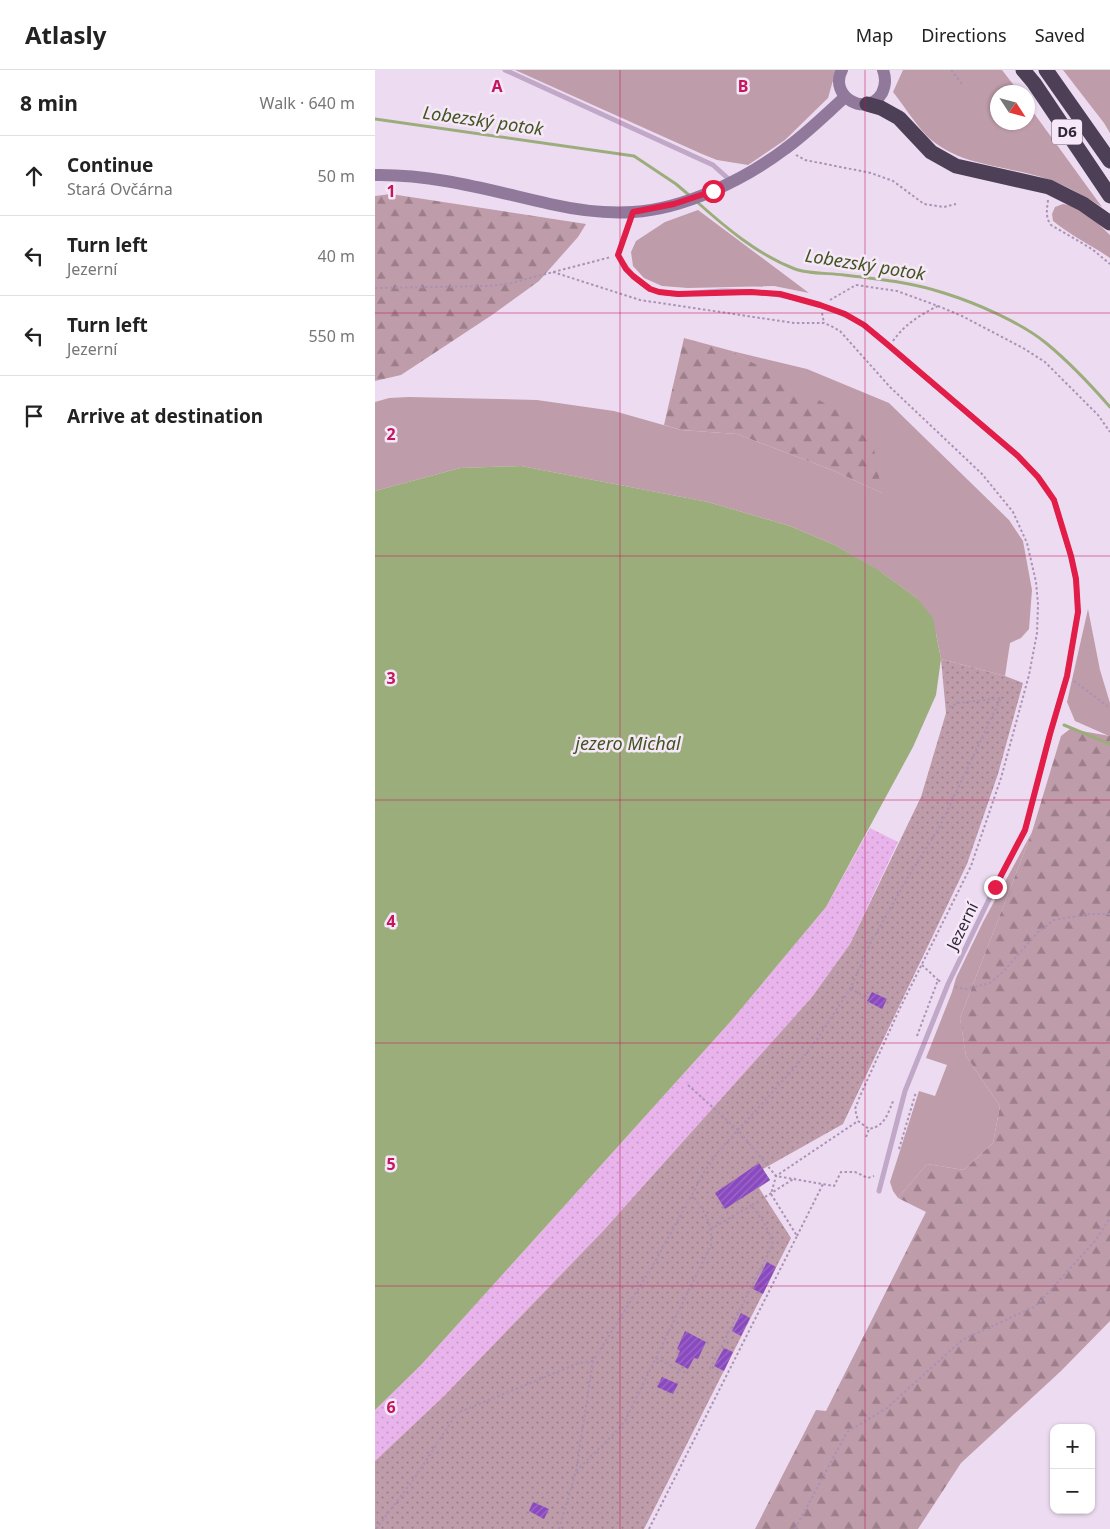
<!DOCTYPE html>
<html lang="en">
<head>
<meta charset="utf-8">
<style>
	body { margin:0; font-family:"Noto Sans",sans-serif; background:#f6f6f6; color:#222 }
	.controls { position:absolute; right:15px; bottom:15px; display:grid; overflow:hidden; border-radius:10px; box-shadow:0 1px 4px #0004 }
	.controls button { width:45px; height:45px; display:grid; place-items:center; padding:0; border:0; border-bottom:1px solid #e0e0e0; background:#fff; color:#222; font:25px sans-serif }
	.compass { position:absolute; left:615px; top:15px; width:45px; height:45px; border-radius:50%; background:#fff; box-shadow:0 1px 4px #0004; rotate:126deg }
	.stop { position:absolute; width:15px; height:15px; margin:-11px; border:4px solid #e11d48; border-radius:50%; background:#fff }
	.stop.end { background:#e11d48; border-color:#fff; box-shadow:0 1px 5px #0008 }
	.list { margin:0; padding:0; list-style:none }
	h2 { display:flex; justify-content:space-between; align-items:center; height:65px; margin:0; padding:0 20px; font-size:21px }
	h2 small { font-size:16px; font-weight:400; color:#767676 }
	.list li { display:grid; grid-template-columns:32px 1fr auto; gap:15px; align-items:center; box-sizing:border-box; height:80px; padding:0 20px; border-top:1px solid #e0e0e0 }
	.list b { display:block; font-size:19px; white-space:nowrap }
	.list p { margin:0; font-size:16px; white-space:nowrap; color:#767676 }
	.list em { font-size:16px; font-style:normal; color:#767676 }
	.icon { flex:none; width:28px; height:28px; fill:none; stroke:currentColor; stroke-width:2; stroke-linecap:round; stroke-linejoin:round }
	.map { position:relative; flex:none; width:735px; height:1459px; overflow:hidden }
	header { display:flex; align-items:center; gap:30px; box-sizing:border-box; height:70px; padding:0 25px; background:#fff; border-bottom:1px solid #e0e0e0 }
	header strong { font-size:24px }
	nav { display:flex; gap:28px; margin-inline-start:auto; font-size:18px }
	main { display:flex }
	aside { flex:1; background:#fff }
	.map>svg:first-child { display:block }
	.grass { fill:#bf9ca9 }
	.forest { fill:url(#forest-firs) }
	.sand { fill:url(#sand-dots) }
	.park { fill:url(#park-dots) }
	.water { fill:#9cad7c }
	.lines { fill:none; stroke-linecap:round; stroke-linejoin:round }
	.stream { stroke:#9cad7c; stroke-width:3 }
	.building { fill:url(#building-hatch) }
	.path { stroke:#ab92b4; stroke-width:2; stroke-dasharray:2.5 2.5; stroke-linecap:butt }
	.lane { stroke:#c1a8c9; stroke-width:5 }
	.secondary { stroke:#91799c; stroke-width:12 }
	.highway { stroke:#4d3f56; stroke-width:15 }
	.route { stroke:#e11d48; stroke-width:6 }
	.grid { fill:none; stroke:#c2185b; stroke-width:1; stroke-opacity:0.55 }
	.labels { text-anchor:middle; stroke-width:5; stroke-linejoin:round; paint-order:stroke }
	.shield { fill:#f6e8f9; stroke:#6b6270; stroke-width:1 }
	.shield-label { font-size:15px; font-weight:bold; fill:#302836 }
	.street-label { font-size:16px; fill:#302836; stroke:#f6e8f9 }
	.water-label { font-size:18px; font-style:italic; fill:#41551f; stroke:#f6e8f9 }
	.grid-label { font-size:16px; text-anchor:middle; font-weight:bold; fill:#c2185b; stroke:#f6e8f9; stroke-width:5; stroke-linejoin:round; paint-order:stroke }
</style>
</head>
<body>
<header>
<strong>Atlasly</strong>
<nav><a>Map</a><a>Directions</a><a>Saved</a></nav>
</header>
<main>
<aside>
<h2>8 min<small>Walk · 640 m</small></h2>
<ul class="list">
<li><svg class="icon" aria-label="ahead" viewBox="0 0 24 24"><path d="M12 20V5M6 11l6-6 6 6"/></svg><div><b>Continue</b><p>Stará Ovčárna</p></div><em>50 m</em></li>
<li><svg class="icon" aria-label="left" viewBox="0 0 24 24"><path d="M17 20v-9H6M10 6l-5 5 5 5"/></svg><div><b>Turn left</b><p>Jezerní</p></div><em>40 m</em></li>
<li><svg class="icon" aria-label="left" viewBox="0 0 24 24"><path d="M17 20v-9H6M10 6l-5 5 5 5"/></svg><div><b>Turn left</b><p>Jezerní</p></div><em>550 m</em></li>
<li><svg class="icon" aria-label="arrive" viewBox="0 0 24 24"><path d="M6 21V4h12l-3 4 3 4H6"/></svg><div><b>Arrive at destination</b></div></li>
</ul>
</aside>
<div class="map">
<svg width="735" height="1459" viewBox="0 0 735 1459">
	<defs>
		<pattern id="forest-firs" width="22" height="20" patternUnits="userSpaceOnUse" patternTransform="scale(1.25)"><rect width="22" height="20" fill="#bf9ca9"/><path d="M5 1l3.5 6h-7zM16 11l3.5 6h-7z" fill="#9c7f8a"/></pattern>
		<pattern id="sand-dots" width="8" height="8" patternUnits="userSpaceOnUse" patternTransform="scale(1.25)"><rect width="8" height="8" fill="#e9b3eb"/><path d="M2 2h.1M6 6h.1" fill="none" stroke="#c89aca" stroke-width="1.8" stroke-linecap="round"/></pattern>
		<pattern id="park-dots" width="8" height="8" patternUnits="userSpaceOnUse" patternTransform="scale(1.25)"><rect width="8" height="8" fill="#bf9ca9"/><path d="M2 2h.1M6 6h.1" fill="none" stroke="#9c7f8a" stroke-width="1.8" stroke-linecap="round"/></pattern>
		<pattern id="building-hatch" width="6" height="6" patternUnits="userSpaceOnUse" patternTransform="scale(1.25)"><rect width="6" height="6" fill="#8b49c1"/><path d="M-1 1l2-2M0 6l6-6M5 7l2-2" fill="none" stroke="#9b6cc2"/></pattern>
	</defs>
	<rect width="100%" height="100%" fill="#eddcf1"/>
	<g class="grass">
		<path d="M140 0H461L453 28 410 70 373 95 342 90 327 84Z"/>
		<path d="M528 0H627L644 22H622V52H652L653 35 727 137C710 126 692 116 672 109 632 95 583 97 551 65 539 52 529 36 518 22Z"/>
		<path d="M688 0H735V63L729 53Z"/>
		<path d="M688 134C705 135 723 153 735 165V188C716 175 695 165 678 151L677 144 680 137Z"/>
		<path d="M323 140 434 223 399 216 313 218 287 216 269 208 258 196 256 182 261 171 290 152Z"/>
		<path d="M357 281 432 299 514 333 634 450 648 471 657 520 654 559 646 568 635 573 630 606 566 589 561 563 542 528 507 503 460 475 415 456 333 432 146 396 85 398 0 421V332L14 328 34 327 162 330 239 341 306 360 362 364 457 400 507 423 432 325Z"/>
		<path d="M713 539 725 600 735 633V666H734L700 651 692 632Z"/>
		<path d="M657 762 585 948 591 986 625 1036 618 1073 589 1100 552 1094 523 1128 518 1121 515 1112 544 1021 560 1026 572 995 551 988 577 922 581 908 608 852Z"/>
	</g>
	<g class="forest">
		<path d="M16 124 211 154 203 167 164 211 117 245 26 305 0 311V126Z"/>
		<path d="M309 268 357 281 474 347 499 379 507 423 457 400 362 364 306 360 289 355Z"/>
		<path d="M695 659 735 666V1251L686 1301 586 1393 543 1459H380L441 1340 451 1341 551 1142 523 1128 552 1094 589 1100 618 1073 625 1036 591 986 585 948 657 762 686 666Z"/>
	</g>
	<path class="sand" d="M495 758 523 772 475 874 437 927 228 1161 69 1326 0 1391V1340L46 1295 356 951 451 837Z"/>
	<path class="park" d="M566 589 630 606 648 613 623 704 592 794 468 1054 388 1099 395 1110 384 1118 416 1168 269 1459H0V1391L69 1326 228 1161 437 927 475 874 546 727 571 643Z"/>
	<path class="water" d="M146 396 333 432 415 456 460 475 503 500 542 528 558 548 566 589 561 625 538 677 451 837 356 951 46 1295 0 1340V421L85 398Z"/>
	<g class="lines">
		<g class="stream">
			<path d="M0 49 259 86 301 114 314 125"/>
			<path d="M321 131C350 157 383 185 420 199 433 204 455 203 469 205 503 209 536 212 569 223 601 233 645 252 671 273 694 292 715 314 735 337"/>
			<path d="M689 655 735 674"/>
		</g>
	</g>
	<g class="building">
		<path d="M497 922 512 929 507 939 492 931Z"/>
		<path d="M384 1093 395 1110 350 1139 340 1123Z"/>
		<path d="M392 1192 401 1197 388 1224 378 1219Z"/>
		<path d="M366 1243 375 1248 366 1266 357 1261Z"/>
		<path d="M310 1261 331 1272 323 1289 319 1288 313 1299 300 1292 305 1281 302 1279Z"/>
		<path d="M349 1278 358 1282 349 1301 339 1296Z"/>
		<path d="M287 1307 303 1314 298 1324 282 1317Z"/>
		<path d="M158 1432 174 1439 169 1449 154 1441Z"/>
	</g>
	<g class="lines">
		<g class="path">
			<path d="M576 0 587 14"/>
			<path d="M421 85 430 90 496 103 518 111 549 134 569 137 581 134"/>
			<path d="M673 130C672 139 670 147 676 155L717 179 735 194"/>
			<path d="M178 202 265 230 419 253H449L456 256 465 261 515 317 607 404 638 442 652 473 661 512 663 534 662 563 654 605 626 708 596 796 525 938 485 1026 480 1039 483 1051 494 1059C511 1056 513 1042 519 1029"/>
			<path d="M0 218 113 216 136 213 236 187"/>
			<path d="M455 230 481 215 522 221 563 236 587 246 648 278 670 292 723 345 735 362"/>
			<path d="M447 243 449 253"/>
			<path d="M518 271C529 255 546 244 563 236"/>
			<path d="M699 611 735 638"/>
			<path d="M547 895 563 910"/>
			<path d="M580 917 591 919 615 913 628 902 663 862 679 850 715 844H735"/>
			<path d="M475 919 494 928"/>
			<path d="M542 966 563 910 566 912"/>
			<path d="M313 1015 364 1061 401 1106 459 1116 466 1102H480L493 1108 499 1106"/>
			<path d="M491 1067 494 1059"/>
			<path d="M524 1079 541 1022"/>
			<path d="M390 1127 420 1108"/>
			<path d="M377 1135 385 1130"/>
			<path d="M422 1166 448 1114"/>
			<path d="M281 1288 311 1303"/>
			<path d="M335 1299 398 1174 391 1156 377 1135 336 1159"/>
			<path d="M201 1401 238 1365 250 1351 336 1175C337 1151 331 1145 318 1126"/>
			<path d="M1 1459 39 1409 82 1343 204 1293 218 1291"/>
			<path d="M184 1459 201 1401 218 1291 277 1197 317 1125 327 1105 343 1082 422 995 443 968 475 919 495 874 536 802 564 758 626 628 583 633 574 637"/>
			<path d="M274 1459 422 1166 396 1124 401 1106 483 1051"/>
			<path d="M420 1459 472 1362 512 1338 587 1270 661 1236 720 1171 735 1148"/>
		</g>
		<g class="lane">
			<path d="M130 0 338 95 357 112"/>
			<path d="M258 143 243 185C252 200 264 215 281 221 301 227 325 222 346 221 396 220 445 229 489 255L643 386 663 407 679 430 696 486 701 509 703 542 692 606 675 664 650 761 620 817 573 914 530 1021 504 1121"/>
		</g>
		<g class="secondary">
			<path d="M467 0C453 26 492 49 507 23 511 15 511 8 508 0"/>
			<path d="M0 105C60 104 117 121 175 134 202 140 230 144 258 142 309 139 369 110 410 79 431 64 450 45 470 27"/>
		</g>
		<g class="highway">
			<path d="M648 0 659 13 735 126"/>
			<path d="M671 0 735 91"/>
			<path d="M492 34 506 38 524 48 556 82 581 96 674 117 708 134 735 153"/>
		</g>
	</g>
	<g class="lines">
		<path class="route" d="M338 121 299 134 258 142 243 185 251 199 258 206 275 219 284 222 303 224 376 222 405 224 445 235 470 244 489 255 512 274 643 386 663 407 679 430 696 486 701 509 703 542 692 606 675 664 650 760 620 817"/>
	</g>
	<path class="grid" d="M245 0V1459M490 0V1459M0 243H735M0 486H735M0 730H735M0 973H735M0 1216H735"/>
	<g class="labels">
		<rect class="shield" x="677" y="49.5" width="30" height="25" rx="4"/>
		<g class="shield-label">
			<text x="692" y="67">D6</text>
		</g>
		<g class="street-label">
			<text transform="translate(587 856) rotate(-64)" y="6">Jezerní</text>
		</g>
		<g class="water-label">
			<text transform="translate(108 51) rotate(8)" y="6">Lobezský potok</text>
			<text transform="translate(490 195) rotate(9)" y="6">Lobezský potok</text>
			<text x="253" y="680">jezero Michal</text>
		</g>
	</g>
	<g class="grid-label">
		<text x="122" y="22">A</text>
		<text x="368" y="22">B</text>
		<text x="16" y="127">1</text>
		<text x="16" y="370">2</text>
		<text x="16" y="614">3</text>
		<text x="16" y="857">4</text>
		<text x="16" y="1100">5</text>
		<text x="16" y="1343">6</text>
	</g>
</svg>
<div class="controls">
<button>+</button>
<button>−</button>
</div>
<svg class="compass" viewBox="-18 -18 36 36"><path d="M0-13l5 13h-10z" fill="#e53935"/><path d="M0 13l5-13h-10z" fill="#767676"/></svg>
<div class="stop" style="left:338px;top:121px"></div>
<div class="stop end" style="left:620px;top:817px"></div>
</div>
</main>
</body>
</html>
